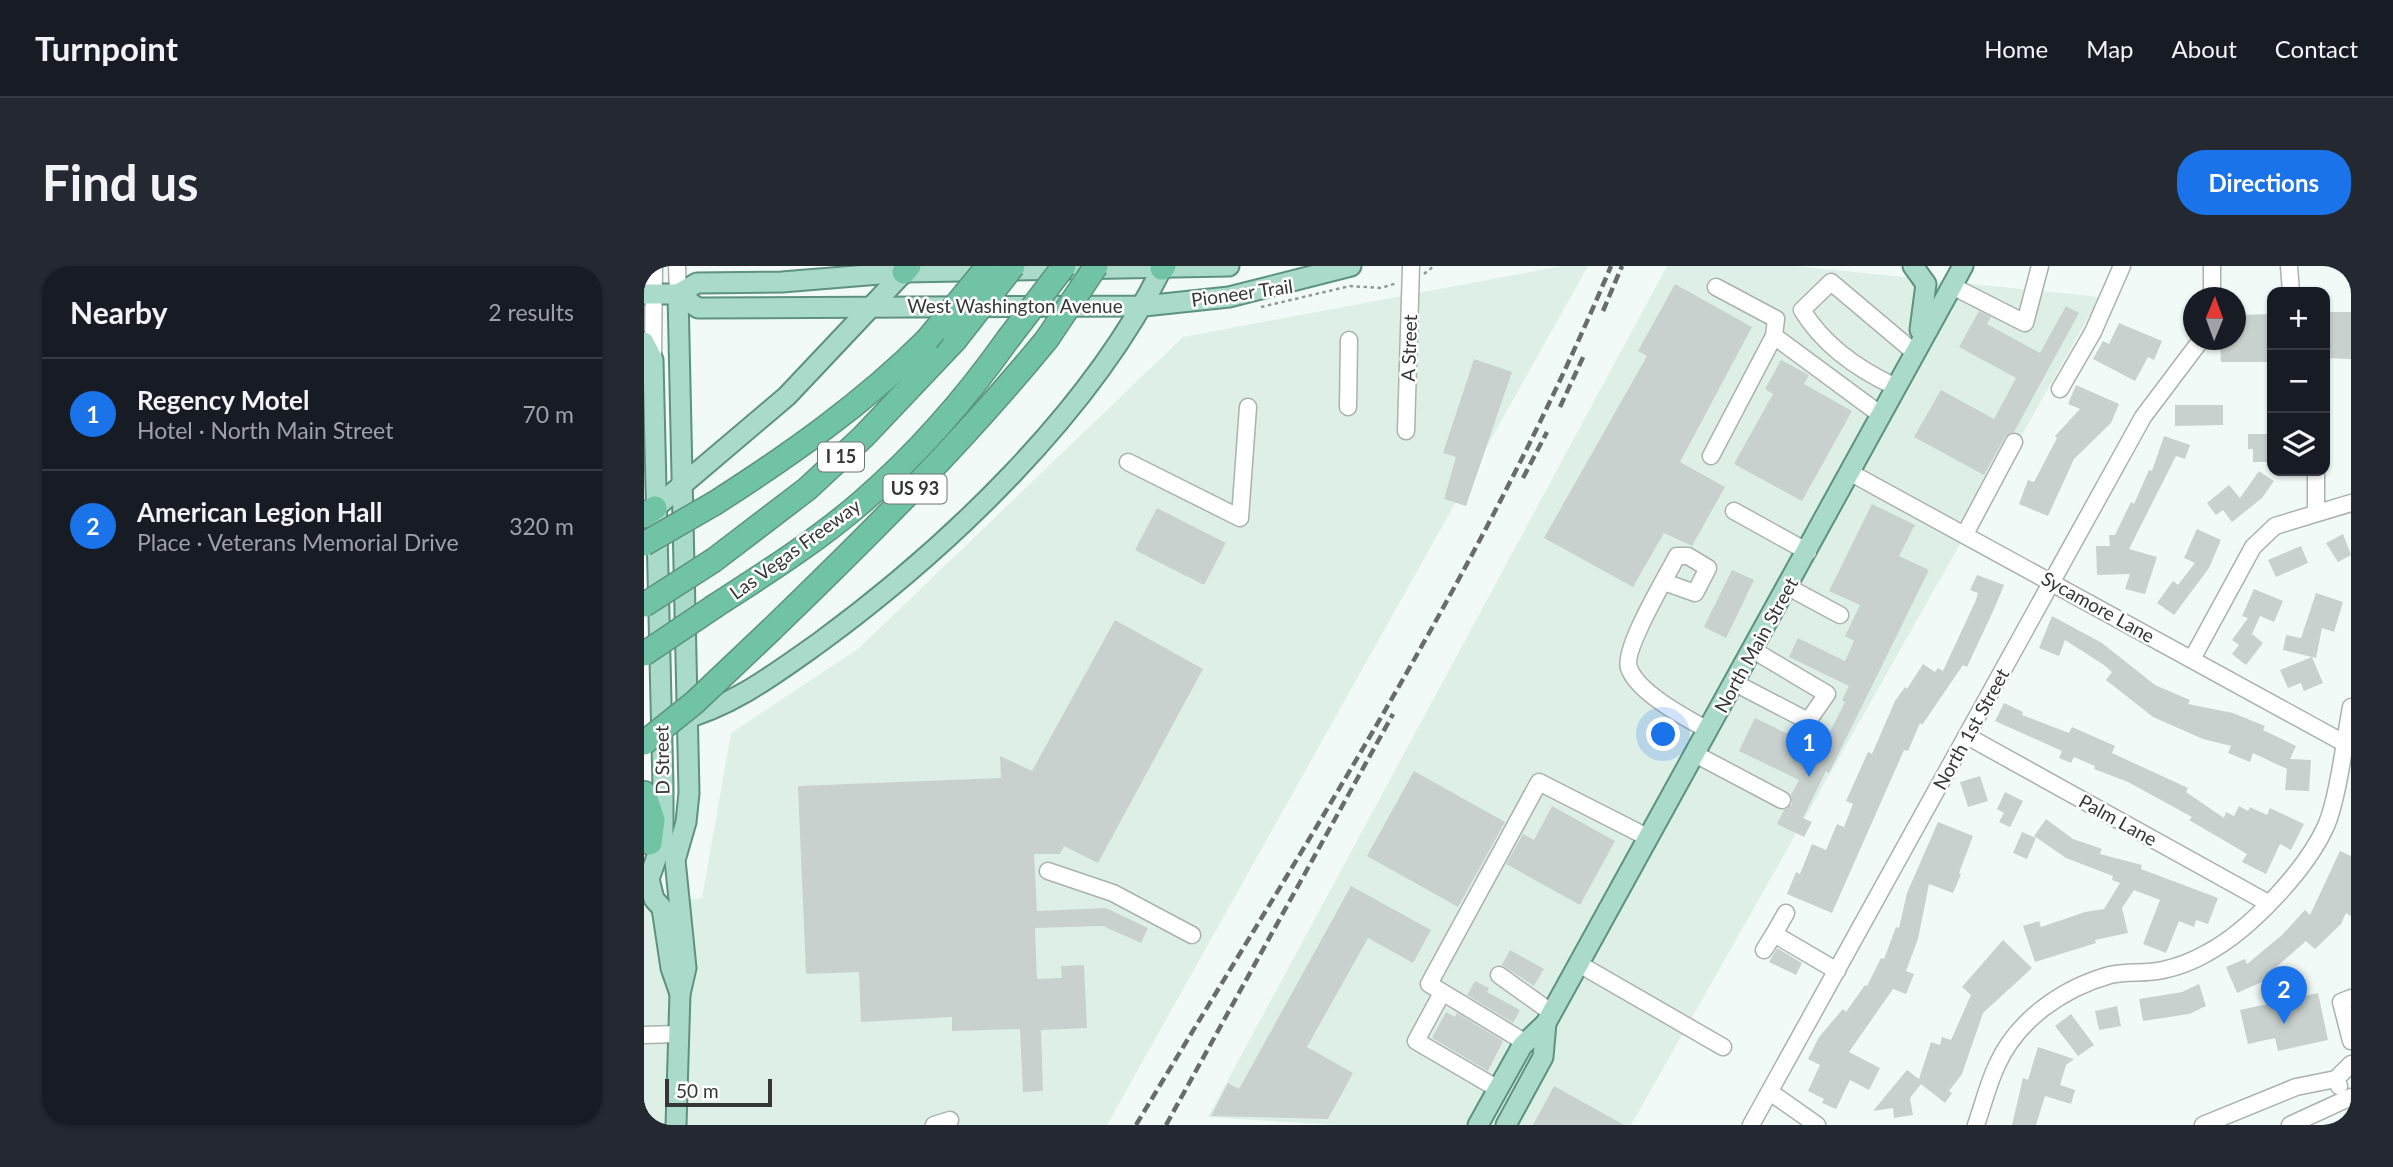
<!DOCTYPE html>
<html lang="en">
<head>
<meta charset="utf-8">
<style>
	body { margin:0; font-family:Lato,sans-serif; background:#242831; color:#f1f3f6 }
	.controls { position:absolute; right:21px; top:21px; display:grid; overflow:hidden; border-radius:14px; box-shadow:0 2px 5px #0004 }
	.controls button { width:63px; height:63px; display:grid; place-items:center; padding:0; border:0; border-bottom:2px solid #363941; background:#171b24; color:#f1f3f6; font:35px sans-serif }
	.compass { position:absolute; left:1539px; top:21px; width:63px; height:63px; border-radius:50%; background:#171b24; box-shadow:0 2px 5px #0004; rotate:1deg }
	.scale { position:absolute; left:21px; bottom:18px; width:107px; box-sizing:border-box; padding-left:7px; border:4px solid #343736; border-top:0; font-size:19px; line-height:24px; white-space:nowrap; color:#343736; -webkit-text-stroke:5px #fff; paint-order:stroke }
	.you { position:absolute; left:1020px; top:469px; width:24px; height:24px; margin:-18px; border:5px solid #fff; border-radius:50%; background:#1a73e8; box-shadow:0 0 0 10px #1a73e833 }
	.badge { display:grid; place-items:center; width:46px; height:46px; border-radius:50%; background:#1a73e8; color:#fff; font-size:23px; font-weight:700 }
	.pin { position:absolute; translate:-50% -58px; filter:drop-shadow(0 2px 4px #0008) }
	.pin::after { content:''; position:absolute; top:37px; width:24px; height:21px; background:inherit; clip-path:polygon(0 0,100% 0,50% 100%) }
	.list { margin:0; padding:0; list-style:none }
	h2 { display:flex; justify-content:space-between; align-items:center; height:91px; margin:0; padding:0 28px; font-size:30px }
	h2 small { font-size:23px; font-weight:400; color:#9ea1a6 }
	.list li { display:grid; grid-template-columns:46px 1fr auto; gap:21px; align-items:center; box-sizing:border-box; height:112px; padding:0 28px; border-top:2px solid #363941 }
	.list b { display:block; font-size:26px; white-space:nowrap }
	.list p { margin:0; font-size:23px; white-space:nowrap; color:#9ea1a6 }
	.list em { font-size:23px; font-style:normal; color:#9ea1a6 }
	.icon { flex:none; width:38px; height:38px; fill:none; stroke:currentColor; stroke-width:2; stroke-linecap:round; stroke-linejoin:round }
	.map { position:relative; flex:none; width:1707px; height:859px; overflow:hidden; border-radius:28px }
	header { display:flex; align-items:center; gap:42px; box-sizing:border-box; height:98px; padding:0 35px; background:#171b24; border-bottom:2px solid #363941 }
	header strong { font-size:33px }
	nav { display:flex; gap:38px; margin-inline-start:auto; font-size:24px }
	.intro { display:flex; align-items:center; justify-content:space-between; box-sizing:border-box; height:168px; padding:0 42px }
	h1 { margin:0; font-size:49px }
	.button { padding:18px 32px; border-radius:28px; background:#1a73e8; color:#fff; font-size:24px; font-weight:700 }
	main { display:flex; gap:42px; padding:0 42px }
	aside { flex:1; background:#171b24; border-radius:28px; box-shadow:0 2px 5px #0004 }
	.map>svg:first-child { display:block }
	.built { fill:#deefe8 }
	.building { fill:#c9d1ce }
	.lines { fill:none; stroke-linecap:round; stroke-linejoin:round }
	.minor-casing { stroke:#aab2ae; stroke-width:19 }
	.major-casing { stroke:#5c927f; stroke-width:23 }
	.highway-casing { stroke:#5c927f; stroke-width:26 }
	.path { stroke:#929895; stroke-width:2.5; stroke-dasharray:3.5 3.5; stroke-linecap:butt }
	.minor { stroke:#fff; stroke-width:16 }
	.major { stroke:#aadbca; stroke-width:19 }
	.highway { stroke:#71c3a6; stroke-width:23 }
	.rail { stroke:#686c6b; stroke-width:4.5; stroke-dasharray:10 5; stroke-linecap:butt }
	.highway-bridge-casing { stroke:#5c927f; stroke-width:26; stroke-linecap:butt }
	.highway-bridge { stroke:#71c3a6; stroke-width:23 }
	.labels { text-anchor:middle; stroke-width:5; stroke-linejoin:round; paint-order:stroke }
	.shield { fill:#fff; stroke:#717372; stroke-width:2 }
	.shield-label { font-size:18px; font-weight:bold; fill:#343736 }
	.street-label { font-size:19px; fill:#343736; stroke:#fff }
</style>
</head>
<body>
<header>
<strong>Turnpoint</strong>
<nav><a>Home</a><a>Map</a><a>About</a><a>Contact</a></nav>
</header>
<div class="intro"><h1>Find us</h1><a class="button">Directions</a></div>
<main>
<aside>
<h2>Nearby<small>2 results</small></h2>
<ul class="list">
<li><span class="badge">1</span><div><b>Regency Motel</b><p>Hotel · North Main Street</p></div><em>70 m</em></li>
<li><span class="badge">2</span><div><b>American Legion Hall</b><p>Place · Veterans Memorial Drive</p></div><em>320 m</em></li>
</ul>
</aside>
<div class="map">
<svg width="1707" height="859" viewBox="0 0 1707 859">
	<rect width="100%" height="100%" fill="#f1faf6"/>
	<g class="built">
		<path d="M918 0H944L463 859H0V641L58 632 87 467 214 383 539 71Z"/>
		<path d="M1023 0H1151L1456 31 987 859H691L564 851Z"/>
	</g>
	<g class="building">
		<path d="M1031 18 1108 61 1036 196 1081 221 1048 280 1020 267 989 321 900 272 1003 90 994 85Z"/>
		<path d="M1422 40 1435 47 1370 166 1361 171 1340 209 1270 171 1297 124 1350 153 1372 112 1315 81 1335 45 1347 51 1343 58 1396 87Z"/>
		<path d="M1681 46H1707V93L1681 92Z"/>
		<path d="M1628 48 1624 96H1577L1576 75H1592V49Z"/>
		<path d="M1475 57 1518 75 1510 94 1504 91 1491 115 1449 93 1459 75 1465 78Z"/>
		<path d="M830 93 868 106 822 240 800 233 812 191 799 187Z"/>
		<path d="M1137 94 1165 109 1160 118 1208 145 1158 235 1090 198 1129 128 1121 123Z"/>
		<path d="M1432 119 1475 138 1467 157 1430 193 1404 250 1375 238 1384 214 1390 216 1413 172 1411 170 1436 143 1424 138Z"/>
		<path d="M1531 139H1579V159L1531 160Z"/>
		<path d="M1604 168H1628V196H1609V183H1604Z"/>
		<path d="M1520 170 1546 179 1541 193 1532 190 1485 283 1513 291 1501 328 1481 323 1486 308 1453 309 1452 280H1466L1465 269H1471L1487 236 1490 238 1505 204 1508 205Z"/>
		<path d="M1615 205 1630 215 1618 232 1588 256 1579 244 1572 249 1563 237 1585 219 1596 232Z"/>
		<path d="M1228 238 1271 259 1255 290 1285 304 1185 507 1182 505 1159 552 1168 556 1160 571 1133 558 1140 544 1148 538 1147 529 1155 514 1095 485 1111 452 1177 484 1201 436 1198 434 1205 420 1145 391 1154 372 1201 395 1210 375 1201 370 1216 339 1185 325Z"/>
		<path d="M513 242 582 277 560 319 491 284Z"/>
		<path d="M1553 263 1577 274 1565 302 1530 349 1513 337 1529 315 1534 319 1551 297 1540 292Z"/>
		<path d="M1699 268 1707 289 1694 296 1682 277Z"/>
		<path d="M1657 280 1664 297 1632 311 1624 294Z"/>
		<path d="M1088 304 1110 314 1082 372 1060 361Z"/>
		<path d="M1333 309 1360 319 1351 341 1323 401 1319 399 1278 459 1276 457 1264 485 1260 484 1188 647 1143 628 1152 606 1156 608 1168 578 1182 584 1193 558 1200 561 1209 538 1202 535 1224 486 1228 488 1251 435 1261 421 1263 423 1279 398 1291 406 1294 402 1299 405 1332 334 1334 327 1326 324Z"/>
		<path d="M1610 323 1639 335 1630 356 1616 350 1608 368 1619 377 1602 399 1588 388 1595 379 1588 374 1604 352 1598 350Z"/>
		<path d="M1672 327 1699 336 1690 366 1678 362 1672 392 1639 384 1642 369 1657 372Z"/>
		<path d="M1408 350 1458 377 1511 419 1546 434 1544 438 1589 447 1621 460 1619 464 1652 480 1646 493 1667 494 1665 525 1641 524 1643 503 1609 487 1606 496 1584 487 1587 480 1559 473 1509 451 1462 414 1468 406 1460 399 1421 374 1415 390 1395 382Z"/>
		<path d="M471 354 559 403 454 597 420 580 416 588H390L393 645 462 642 504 662 497 677 459 660 391 662 393 713 418 712 417 700 440 699 443 762 397 764 399 825 379 826 376 763 308 765V751L217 756 215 706 162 708 154 520 357 512 356 490 388 505Z"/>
		<path d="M1668 391 1679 417 1660 425 1657 417 1644 422 1636 404Z"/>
		<path d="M1360 437 1379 446 1378 449 1425 467 1428 461 1471 480 1468 487 1544 522 1542 526 1580 552 1582 546 1590 550 1595 540 1604 545 1606 541 1623 549 1626 542 1660 558 1647 584 1636 578 1622 608 1598 596 1603 588 1545 554 1548 551 1484 516 1450 503 1451 500 1430 491 1427 497 1415 492 1418 485 1351 455Z"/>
		<path d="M770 505 861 556 814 641 723 590Z"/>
		<path d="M1336 510 1344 535 1324 541 1316 516Z"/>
		<path d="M1361 526 1379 535 1366 561 1355 556 1360 547 1353 543Z"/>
		<path d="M908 540 971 575 936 639 862 598 879 568 890 574Z"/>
		<path d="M1402 553 1429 573 1458 583 1456 588 1498 599 1497 603 1574 632 1564 658 1552 654 1550 661 1535 655 1522 687 1499 678 1516 634 1490 624 1478 642 1484 667 1451 674 1452 677 1391 696 1379 660 1395 655 1397 661 1441 646 1460 643 1476 617 1468 614 1469 610 1422 592 1390 570Z"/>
		<path d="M1294 556 1329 570 1315 607 1317 608 1309 627 1285 618 1274 673 1262 705 1270 708 1262 728 1249 723 1205 786 1236 802 1225 824 1206 814 1192 843 1178 837 1180 833 1164 825 1176 799 1164 793 1175 771 1199 743 1202 746 1221 719 1223 720 1237 692 1240 693 1252 661 1255 662 1263 627Z"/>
		<path d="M1378 566 1392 572 1383 593 1369 587Z"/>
		<path d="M1696 585 1707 590V650L1702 647 1697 658 1671 683 1662 675 1621 711 1622 714 1593 727 1582 701 1601 693 1603 698 1638 669 1661 644 1666 649Z"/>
		<path d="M707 620 787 664 769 697 724 672 663 781 709 807 684 853 567 850 584 817 595 823Z"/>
		<path d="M1359 674 1388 702 1339 747 1318 808 1305 825 1308 827 1301 837 1277 818 1266 832 1269 849 1250 852 1249 842 1229 845 1263 804 1275 813 1287 776 1296 779 1298 771 1307 774 1327 729 1318 721Z"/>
		<path d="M1133 682 1158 697 1152 709 1125 696Z"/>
		<path d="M866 684 900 703 890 720 858 699Z"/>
		<path d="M831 715 845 722 843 726 876 744 869 757 823 729Z"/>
		<path d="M1555 718 1562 740 1545 748 1499 755 1495 733 1538 726Z"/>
		<path d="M1674 727 1684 774 1634 785 1631 772 1604 778 1596 744Z"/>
		<path d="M1473 740 1477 760 1455 764 1451 745Z"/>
		<path d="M802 746 811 751 813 747 859 775 844 805 788 772Z"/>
		<path d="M1427 748 1450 779 1434 790 1411 760Z"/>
		<path d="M1394 781 1430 793 1422 799 1416 819 1431 824 1427 838 1401 830 1392 859H1368L1379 812 1384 814Z"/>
		<path d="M910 820 980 859H889Z"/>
	</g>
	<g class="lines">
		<defs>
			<g id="minor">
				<path d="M33 0 34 28"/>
				<path d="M1568 0V32"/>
				<path d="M1645 0 1647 26"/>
				<path d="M1308 20 1381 57 1396 0"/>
				<path d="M1072 21 1132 53 1130 70"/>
				<path d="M9 92 10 0"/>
				<path d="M1252 121C1215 104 1180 80 1158 44L1187 16 1270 86"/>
				<path d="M1416 123 1449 66 1478 0"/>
				<path d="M704 141 705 74"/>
				<path d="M762 165 767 0"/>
				<path d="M1067 190 1130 70 1237 149"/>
				<path d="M484 196 596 252 604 141"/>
				<path d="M1672 205V245"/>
				<path d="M1207 207 1700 477"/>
				<path d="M1090 245 1164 286"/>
				<path d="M1321 268 1370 176"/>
				<path d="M1020 316 1051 327 1064 302 1044 290H1033C1023 310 978 384 985 402 994 427 1042 452 1064 464"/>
				<path d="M1144 321 1196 349"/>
				<path d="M1548 393 1609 281 1631 260 1707 237"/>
				<path d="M1091 417 1164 455 1183 428 1109 384"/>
				<path d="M1323 470 1624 637"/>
				<path d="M1051 488 1138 534"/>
				<path d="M404 605 469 627 548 669"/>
				<path d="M1130 668 1142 647"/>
				<path d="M1120 684 1130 668 1193 705"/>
				<path d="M935 698 1079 781"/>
				<path d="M855 709 908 747"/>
				<path d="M798 727 772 775 854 823"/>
				<path d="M1707 732 1697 736 1707 775"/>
				<path d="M0 769 33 768"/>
				<path d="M882 777 785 718 895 516 1005 572"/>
				<path d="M1695 820 1692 813 1707 798"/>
				<path d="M1126 826 1173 859"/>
				<path d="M290 859 306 854"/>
				<path d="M1107 859 1499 151 1557 74"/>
				<path d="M1332 859C1339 839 1344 818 1353 799 1373 754 1419 722 1466 709 1483 705 1502 708 1519 704 1533 701 1551 694 1563 687 1606 664 1662 604 1682 560 1694 532 1701 473 1707 441"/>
				<path d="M1559 859 1652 821 1692 813"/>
				<path d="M1646 859 1707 831"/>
			</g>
			<g id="major">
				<path d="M1269 0 1282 18 1276 64"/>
				<path d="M0 28H34L53 17 138 16 260 6 585 0"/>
				<path d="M34 28 54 42 500 40 585 31 707 0"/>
				<path d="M0 76 9 94 19 521V573L5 613 10 633 18 642 27 702 36 728"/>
				<path d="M11 242 143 130 260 6"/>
				<path d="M32 455C86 442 131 408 176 376 304 282 447 146 518 2"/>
				<path d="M32 859 36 728 42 702 31 594 42 556 45 527 34 28"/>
				<path d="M834 859 878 780 902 757 1319 0"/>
				<path d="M862 859 899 791 902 757"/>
			</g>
			<g id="highway">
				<path d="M518 2 520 0"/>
				<path d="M260 6 265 0"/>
				<path d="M71 237C146 189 220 137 283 74"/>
				<path d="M0 250 11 242"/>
				<path d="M70 294 163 223 219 171 311 74"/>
				<path d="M71 340C122 307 173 275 219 235 272 189 323 131 364 73"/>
				<path d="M128 363C224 270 318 177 403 73"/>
				<path d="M0 527 9 554 6 577"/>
			</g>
		</defs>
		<use href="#minor" class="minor-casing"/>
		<use href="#major" class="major-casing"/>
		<use href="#highway" class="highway-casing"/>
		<g class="path">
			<path d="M780 8 790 0"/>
			<path d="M617 41 706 20 737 22 753 17"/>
		</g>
		<use href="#minor" class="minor"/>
		<use href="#major" class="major"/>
		<use href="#highway" class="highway"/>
		<g class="rail">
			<path d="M959 45 978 0"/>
			<path d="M916 141 941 87"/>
			<path d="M879 212 903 166"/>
			<path d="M492 859C660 579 840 302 967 0"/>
			<path d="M522 859 749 448"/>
		</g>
		<defs>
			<g id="highway-bridge">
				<path d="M364 73 420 0"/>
				<path d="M403 73 452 0"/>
				<path d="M283 74 344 0"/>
				<path d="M311 74 369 0"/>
				<path d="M0 278 71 237"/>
				<path d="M0 339 70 294"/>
				<path d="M0 388 71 340"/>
				<path d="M0 477 50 437 128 363"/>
			</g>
		</defs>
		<use href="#highway-bridge" class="highway-bridge-casing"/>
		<use href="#highway-bridge" class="highway-bridge"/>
	</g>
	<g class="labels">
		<g class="shield">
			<rect x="174" y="176.5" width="46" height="29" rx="5"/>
			<rect x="239.5" y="208.5" width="63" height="29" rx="5"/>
		</g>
		<g class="shield-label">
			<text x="197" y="197">I 15</text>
			<text x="271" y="229">US 93</text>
		</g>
		<g class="street-label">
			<text transform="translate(598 27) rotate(-8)" y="7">Pioneer Trail</text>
			<text x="371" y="47">West Washington Avenue</text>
			<text transform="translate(765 82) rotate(-88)" y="7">A Street</text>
			<text transform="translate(151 283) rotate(-36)" y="7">Las Vegas Freeway</text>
			<text transform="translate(1454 341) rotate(29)" y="7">Sycamore Lane</text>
			<text transform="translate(1112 379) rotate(-61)" y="7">North Main Street</text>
			<text transform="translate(1327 463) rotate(-61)" y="7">North 1st Street</text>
			<text transform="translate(18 494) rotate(-91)" y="7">D Street</text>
			<text transform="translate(1474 554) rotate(29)" y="7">Palm Lane</text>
		</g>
	</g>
</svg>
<div class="controls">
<button>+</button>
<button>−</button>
<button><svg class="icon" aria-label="layers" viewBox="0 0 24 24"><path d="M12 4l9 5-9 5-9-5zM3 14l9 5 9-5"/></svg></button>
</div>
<svg class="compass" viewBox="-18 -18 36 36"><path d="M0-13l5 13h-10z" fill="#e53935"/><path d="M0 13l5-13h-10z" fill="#9ea1a6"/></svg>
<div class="scale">50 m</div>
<div class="you"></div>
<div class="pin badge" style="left:1165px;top:511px">1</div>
<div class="pin badge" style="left:1640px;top:758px">2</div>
</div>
</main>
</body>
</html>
